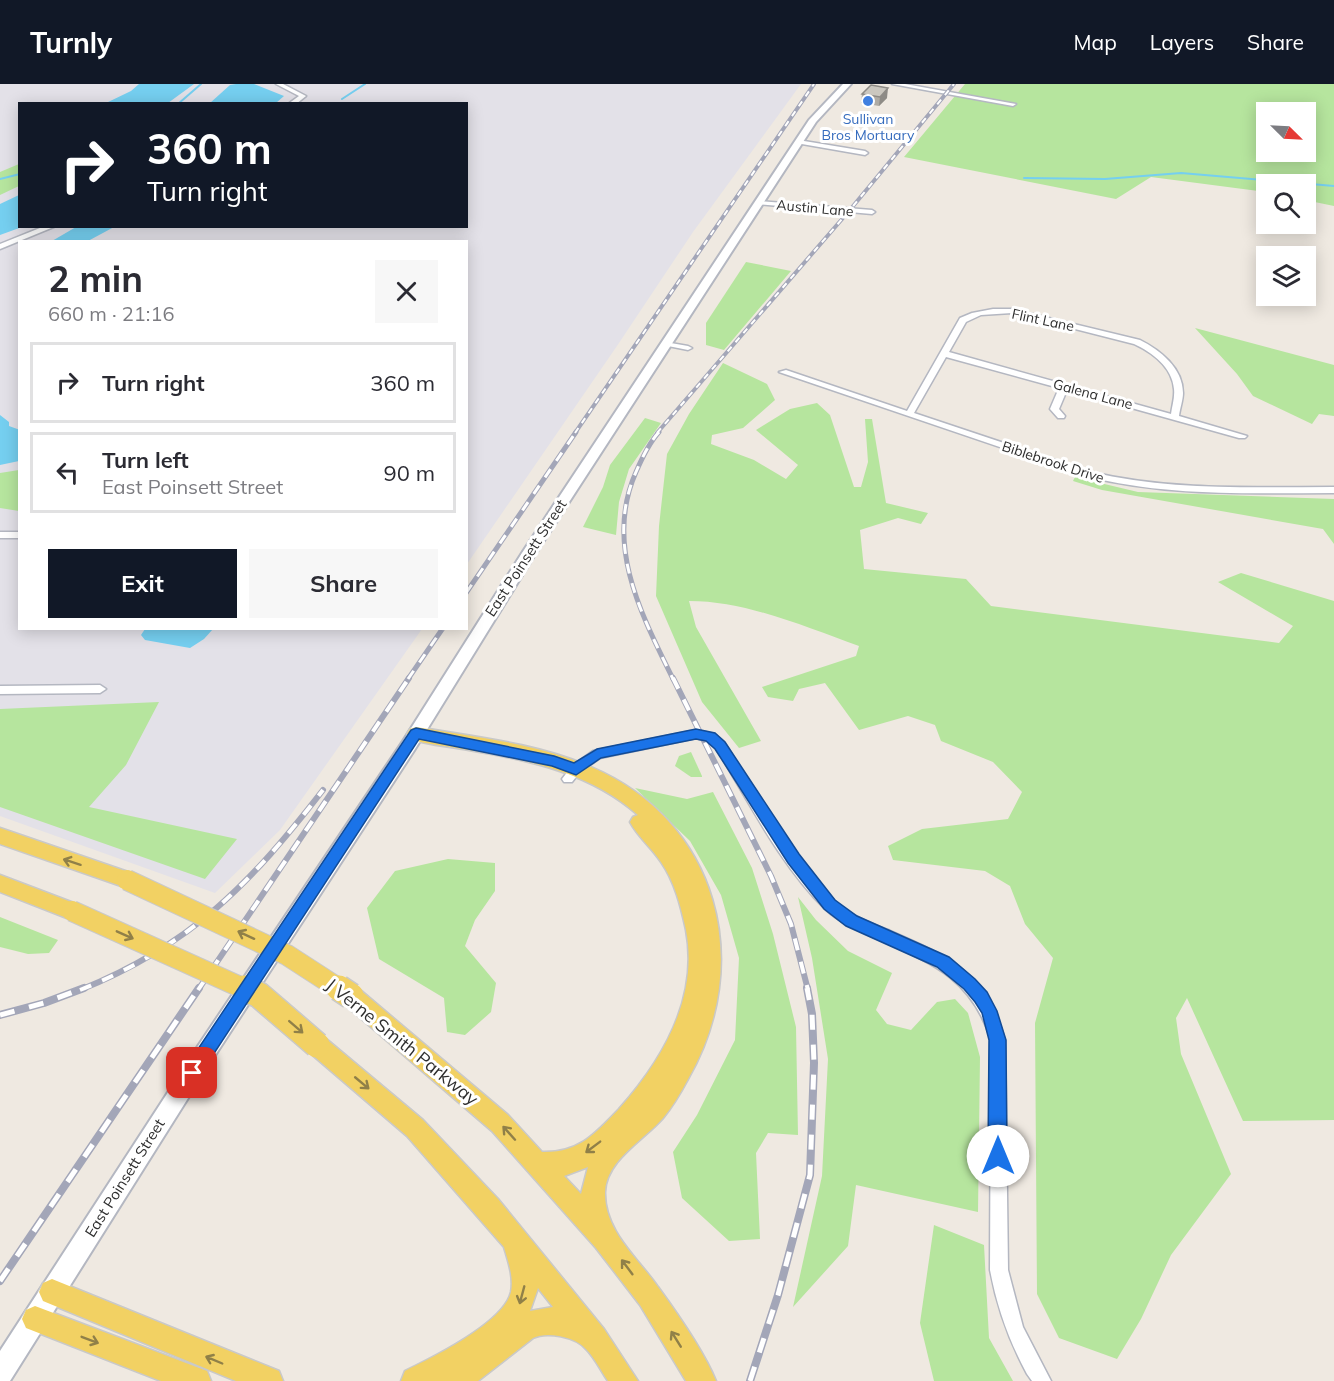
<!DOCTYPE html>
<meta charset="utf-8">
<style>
:root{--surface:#fff;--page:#f7f7f7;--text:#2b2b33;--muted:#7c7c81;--line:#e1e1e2;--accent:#111827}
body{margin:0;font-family:Mulish,sans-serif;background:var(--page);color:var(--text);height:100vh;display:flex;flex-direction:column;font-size:22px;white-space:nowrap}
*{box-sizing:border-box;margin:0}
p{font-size:20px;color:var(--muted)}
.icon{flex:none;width:33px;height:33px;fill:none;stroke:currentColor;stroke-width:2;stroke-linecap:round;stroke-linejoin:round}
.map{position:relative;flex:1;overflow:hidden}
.details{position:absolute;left:18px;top:156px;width:450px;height:390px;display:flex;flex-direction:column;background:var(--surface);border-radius:0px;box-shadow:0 3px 15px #0003}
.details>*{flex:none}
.banner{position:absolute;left:18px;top:18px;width:450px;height:126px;border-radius:0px;box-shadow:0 3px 15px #0003;background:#111827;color:#fff;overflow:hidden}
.needle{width:39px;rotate:114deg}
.fabs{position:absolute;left:1256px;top:18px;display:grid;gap:12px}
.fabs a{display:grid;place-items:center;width:60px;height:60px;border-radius:0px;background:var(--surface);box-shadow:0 3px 15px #0003;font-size:30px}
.pin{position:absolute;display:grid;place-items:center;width:51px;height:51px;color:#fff;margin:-26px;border-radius:12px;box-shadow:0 3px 9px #0006}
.me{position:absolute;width:66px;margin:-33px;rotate:0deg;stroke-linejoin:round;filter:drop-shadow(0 0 4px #0008)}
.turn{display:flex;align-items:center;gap:21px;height:126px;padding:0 30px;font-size:27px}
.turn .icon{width:78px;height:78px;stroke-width:2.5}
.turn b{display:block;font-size:42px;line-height:51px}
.round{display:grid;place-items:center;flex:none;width:63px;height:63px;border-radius:0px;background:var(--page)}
.head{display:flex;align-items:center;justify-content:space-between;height:102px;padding:0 30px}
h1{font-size:36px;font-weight:700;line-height:45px}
.cta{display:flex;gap:12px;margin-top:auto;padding:12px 30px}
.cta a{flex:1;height:69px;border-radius:0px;background:var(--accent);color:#fff;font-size:24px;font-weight:700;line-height:69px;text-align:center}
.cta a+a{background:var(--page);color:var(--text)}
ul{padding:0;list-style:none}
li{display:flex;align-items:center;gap:18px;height:81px;margin:0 12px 9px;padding:0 18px;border:3px solid var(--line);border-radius:0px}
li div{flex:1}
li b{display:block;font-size:22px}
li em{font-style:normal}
header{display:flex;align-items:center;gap:36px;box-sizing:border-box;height:84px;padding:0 30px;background:var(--accent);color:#fff}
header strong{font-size:28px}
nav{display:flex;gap:33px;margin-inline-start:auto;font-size:21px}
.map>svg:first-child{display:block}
.industrial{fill:#e3e1e8;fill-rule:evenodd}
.green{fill:#b6e59e;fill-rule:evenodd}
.water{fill:#75cff0}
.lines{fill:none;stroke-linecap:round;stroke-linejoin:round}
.stream{stroke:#75cff0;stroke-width:2}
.minor-casing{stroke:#b4b7c1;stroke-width:3}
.secondary-casing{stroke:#b4b7c1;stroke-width:4}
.primary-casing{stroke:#c9c9c9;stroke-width:3}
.minor{fill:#fff;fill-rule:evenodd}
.secondary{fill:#fff;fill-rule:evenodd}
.primary{fill:#f2d163;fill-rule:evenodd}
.rail-far3-casing{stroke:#a3a6b8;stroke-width:4}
.rail-far2-casing{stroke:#a3a6b8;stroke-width:5}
.rail-far1-casing{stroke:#a3a6b8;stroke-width:6}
.rail-casing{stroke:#a3a6b8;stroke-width:8}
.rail-far3{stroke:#fff;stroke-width:2;stroke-dasharray:6;stroke-linecap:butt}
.rail-far2{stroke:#fff;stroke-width:3;stroke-dasharray:10;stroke-linecap:butt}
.rail-far1{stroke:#fff;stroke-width:4;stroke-dasharray:12;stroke-linecap:butt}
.rail{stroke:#fff;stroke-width:5;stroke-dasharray:15;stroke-linecap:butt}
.primary-bridge-far1-casing{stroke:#c9c9c9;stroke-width:22;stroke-linecap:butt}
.primary-bridge-casing{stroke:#c9c9c9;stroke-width:28;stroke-linecap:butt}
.primary-bridge-far1{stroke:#f2d163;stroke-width:20}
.primary-bridge{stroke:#f2d163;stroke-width:25}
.wall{fill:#afaba4}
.shaded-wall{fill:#8e8b86}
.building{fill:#cbc7bf;stroke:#8e8b86;stroke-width:1.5}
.oneway{stroke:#908048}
.route{fill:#1a73e8;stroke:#114b97;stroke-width:1.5}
.shop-dot{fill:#3f7fe0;stroke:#fff;stroke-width:2}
.labels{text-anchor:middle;stroke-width:6;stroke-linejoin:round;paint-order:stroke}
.far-shop-label{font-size:14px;fill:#366cbe;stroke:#fff}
.far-street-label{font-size:14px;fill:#2e2e2e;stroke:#fff}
.street-label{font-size:15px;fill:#2e2e2e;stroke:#fff}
.near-street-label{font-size:18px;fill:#2e2e2e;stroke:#fff}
</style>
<header>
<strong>Turnly</strong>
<nav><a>Map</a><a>Layers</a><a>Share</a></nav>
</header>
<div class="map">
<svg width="1334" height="1297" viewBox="0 0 1334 1297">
<rect width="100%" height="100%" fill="#efe9e1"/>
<path class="industrial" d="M0,0H801L693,148L619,259L467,480L466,158H20V544L422,545L280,746L215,809L0,732ZM20,20H466V142H20Z"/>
<g class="green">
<path d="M965,0H1334V122L1305,116V100H1266V108L1151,93L1116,115L904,73ZM1266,28H1305V68H1266Z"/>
<path d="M19,80V102L0,111V88Z"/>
<path d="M746,178L791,187L724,266L706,261V239Z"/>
<path d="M1195,244L1334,281V332L1319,330L1312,340L1253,312L1237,290Z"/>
<path d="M723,279L767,300L775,316L743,344L712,351L711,360L754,376L786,395L798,381L756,346L790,325L817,319L830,331L854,403H861L868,378L865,335H872L886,419L928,429L921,440L898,434L860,446L864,485L966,495L991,522L1279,559L1293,542L1218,498L1241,489L1334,517V1036L1243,1037L1187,914L1176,934L1181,970L1231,1090L1171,1171L1141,1235L1117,1275L1059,1254L1037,1210L1035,939L1053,874L1025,840L1010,802L985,787L893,776L888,762L922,745L1008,735L1022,708L993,678L941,657L935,641L908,632L859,646L825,599L799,605L793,617L768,613L762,603L856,572L859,562C805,543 747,517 689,517L696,543L761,657L739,664L702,618L656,512L659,442L667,370L689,330Z"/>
<path d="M645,334L661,339L629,385L619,418L616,451L583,443L603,403L610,381Z"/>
<path d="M19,386V427L0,424V389Z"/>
<path d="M1075,393L1138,408L1334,415V460L1323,445L1102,406L1073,397Z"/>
<path d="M159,618L126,681L89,723L237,755L205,795L0,723V625Z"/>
<path d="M691,668L702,692V693H691L675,682L679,672Z"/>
<path d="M635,704L687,715L713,708L752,784L773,850L796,943L798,1051L768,1049L756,1069L760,1155L729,1157L682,1114L673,1068L697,1031L735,956L739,874L721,811L690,757Z"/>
<path d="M448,775L495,779V807L475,836L465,862L496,899L491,928L465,951L447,948L444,914L379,875L367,824L395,787Z"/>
<path d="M798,813L816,836L848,867L892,889L876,926L887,940L911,946L937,918L955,915L968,929L980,973L978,1128L856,1101L848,1162L793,1223L822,1092L828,975L812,874Z"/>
<path d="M0,833L58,856L49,869L28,870L0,863Z"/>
<path d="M934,1141L984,1161L989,1254L1013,1297H934L920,1239Z"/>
</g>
<g class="water">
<path d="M139,0H194L168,19H106L131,7Z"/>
<path d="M236,0H254L284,12L276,19H210L230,1Z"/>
<path d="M19,111L20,142L22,143L0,151V120Z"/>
<path d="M76,143V142L114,143L88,157H52Z"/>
<path d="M0,331L9,338V342L20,346L19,377L0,381Z"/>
<path d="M145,545V544L213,545L204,555L190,564L145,556L141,551Z"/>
</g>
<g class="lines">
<g class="stream">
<path d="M342,15L365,0"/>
<path d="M178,20L201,0"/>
<path d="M1024,94L1105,95L1181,89L1334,102"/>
<path d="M0,95L20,90"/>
</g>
<g class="minor-casing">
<g id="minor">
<path d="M276,0H283L306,12L296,20H288L299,12Z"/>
<path d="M892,0H905L1016,20L1013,22Z"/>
<path d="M798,56L865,67L868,69L865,71L796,59L795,58Z"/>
<path d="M758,117L872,126L875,128L872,130L756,120V118Z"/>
<path d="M45,142H56L0,165V160Z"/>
<path d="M993,225H1012L1140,256C1160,266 1183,284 1183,309C1183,316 1180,324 1179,332L1247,352L1245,354H1239L1067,306L1059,325L1065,332L1064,334H1058L1050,325L1059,304L946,273L914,329L1091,388C1171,407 1252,403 1334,403V409C1249,409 1168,413 1085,392L779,288L786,286L907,327L960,234L972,229ZM1012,229L1134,260C1153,269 1172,283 1174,305C1175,313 1172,322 1171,330L949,268L966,238L981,231Z"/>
<path d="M665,258L688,262L692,264L688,266L668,262H665Z"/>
<rect x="0" y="448" width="20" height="6"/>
<path d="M100,601L106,605L100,609L0,610V602Z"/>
<path d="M696,646L714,650L724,658C757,709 792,777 836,818C851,832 870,839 888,846C950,873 984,887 1005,956L1008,1186L1023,1243L1051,1297H1032L1027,1290C1009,1257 997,1223 990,1186L991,956C971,892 929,878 873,853C856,845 839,838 826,826C780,781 749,718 716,664L706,657L696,654L600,674L580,688L572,698H564L562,695L572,682L593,667Z"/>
</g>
</g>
<g class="secondary-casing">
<path id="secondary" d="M843,0H851L816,38L534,472L415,665L212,976L10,1297H0V1267L198,962L403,657L522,469L809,36Z"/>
</g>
<g class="primary-casing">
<g id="primary">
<path d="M416,643C474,653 536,659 591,683C718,737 755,878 688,995C681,1008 673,1022 663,1034C644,1056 606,1076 605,1108C604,1147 638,1174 658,1203C677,1229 704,1268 716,1297H686L640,1221L596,1164L492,1047L343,919L340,912L343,905L351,902L359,905L508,1031L542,1068C579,1069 595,1050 619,1025C662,977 699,914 686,846C681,823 675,798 661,778C652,764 638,753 630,738L633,733L638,731C591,689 529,676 469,666C449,662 429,661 410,655L407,650L410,645ZM588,1083L581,1110L564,1092Z"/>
<path d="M0,744L134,790L137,796L134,802L127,804L0,760Z"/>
<path d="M0,791L79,821L82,827L79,833L72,836L0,808Z"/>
<path d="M317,950L325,954L423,1036L498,1115L604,1245L638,1297H608C601,1287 595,1274 586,1265C576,1253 547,1247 533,1254L478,1297H401L405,1287C432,1274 504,1239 511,1208C514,1193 508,1177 504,1163L407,1052L309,968L306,961L309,954ZM538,1204L553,1223L530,1227Z"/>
<path d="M52,1195L279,1287L283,1297H236L43,1217L39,1208L43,1199Z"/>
<path d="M35,1222L207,1287L211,1297H161L26,1244L22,1235L26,1226Z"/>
</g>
</g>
<use href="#minor" class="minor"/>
<use href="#secondary" class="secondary"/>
<use href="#primary" class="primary"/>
<g class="rail-far3-casing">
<g id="rail-far3">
<path d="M575,349L814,0"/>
<path d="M657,349L849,127L954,0"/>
</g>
</g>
<g class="rail-far2-casing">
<g id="rail-far2">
<path d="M659,348C649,359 642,374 636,388C604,460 641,530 673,595"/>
<path d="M466,509L576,348"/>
<path d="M408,595L443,544"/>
</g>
</g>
<g class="rail-far1-casing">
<g id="rail-far1">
<path d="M673,594L771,792L791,840L808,906"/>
<path d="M80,906C192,861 251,799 323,706"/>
<path d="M198,906L409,594"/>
</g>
</g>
<g class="rail-casing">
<g id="rail">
<path d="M0,931L44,919L84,904"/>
<path d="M0,1197L199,904"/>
<path d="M750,1297L778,1211L810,1091L814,979L812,930L807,904"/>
</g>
</g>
<use href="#rail-far3" class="rail-far3"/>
<use href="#rail-far2" class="rail-far2"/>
<use href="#rail-far1" class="rail-far1"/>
<use href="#rail" class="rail"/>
<g class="primary-bridge-far1-casing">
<g id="primary-bridge-far1">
<path d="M127,796L287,871L341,906"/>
<path d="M72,827L247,906"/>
</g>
</g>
<g class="primary-bridge-casing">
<g id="primary-bridge">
<path d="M244,904L259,911L317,961"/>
<path d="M339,904L351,912"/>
</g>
</g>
<use href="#primary-bridge-far1" class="primary-bridge-far1"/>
<use href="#primary-bridge" class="primary-bridge"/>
</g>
<path class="wall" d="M862,10L887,14L879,22L861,19Z"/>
<path class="shaded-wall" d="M888,4L887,14L879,22L880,13Z"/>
<path class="building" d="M871,1L888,4L880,13L862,10Z"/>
<defs><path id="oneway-shaft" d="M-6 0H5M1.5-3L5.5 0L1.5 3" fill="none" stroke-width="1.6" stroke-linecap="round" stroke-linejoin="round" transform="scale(1.5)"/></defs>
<g class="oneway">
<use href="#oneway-shaft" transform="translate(72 778) rotate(-162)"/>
<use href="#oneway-shaft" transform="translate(125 851) rotate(24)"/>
<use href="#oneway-shaft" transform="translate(246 851) rotate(-155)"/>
<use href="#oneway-shaft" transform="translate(296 943) rotate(41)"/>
<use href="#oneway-shaft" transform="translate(362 999) rotate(40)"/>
<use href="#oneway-shaft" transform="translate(509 1049) rotate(-132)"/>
<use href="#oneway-shaft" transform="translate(593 1063) rotate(143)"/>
<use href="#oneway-shaft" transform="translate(627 1183) rotate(-127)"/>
<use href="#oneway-shaft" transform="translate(522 1211) rotate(105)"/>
<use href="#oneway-shaft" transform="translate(676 1255) rotate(-122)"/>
<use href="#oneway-shaft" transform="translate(90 1256) rotate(21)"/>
<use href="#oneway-shaft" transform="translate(214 1276) rotate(-157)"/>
</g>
<path class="route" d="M416,644L554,672L574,679L597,665L696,645L715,649L725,658L799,770L835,816L857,832L949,873L975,895L987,908L997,927L1006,956L1007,1072L1004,1079L998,1082L991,1079L988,1072L989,956L982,929L975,918L964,905L937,883L846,842L824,825L788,779L715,665L706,657L696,655L601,674L576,691L552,682L419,655L198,994L192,997L186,994L183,989L186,983L411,646Z"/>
<circle class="shop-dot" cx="868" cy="17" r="6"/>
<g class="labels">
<g class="far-shop-label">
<text x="868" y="40">Sullivan<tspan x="868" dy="16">Bros Mortuary</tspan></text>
</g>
<g class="far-street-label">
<text transform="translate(815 124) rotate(5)" y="5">Austin Lane</text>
<text transform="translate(1043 236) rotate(12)" y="5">Flint Lane</text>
<text transform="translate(1093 310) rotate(15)" y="5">Galena Lane</text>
<text transform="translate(1053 378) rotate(18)" y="5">Biblebrook Drive</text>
</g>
<g class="street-label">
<text transform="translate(526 474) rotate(-57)" y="5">East Poinsett Street</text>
<text transform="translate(125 1094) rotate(-58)" y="5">East Poinsett Street</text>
</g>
<g class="near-street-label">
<text transform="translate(402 958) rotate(39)" y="6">J Verne Smith Parkway</text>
</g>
</g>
</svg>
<div class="fabs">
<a><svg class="needle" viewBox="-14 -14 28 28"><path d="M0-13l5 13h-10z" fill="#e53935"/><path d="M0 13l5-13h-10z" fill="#7c7c81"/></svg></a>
<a><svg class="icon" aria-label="search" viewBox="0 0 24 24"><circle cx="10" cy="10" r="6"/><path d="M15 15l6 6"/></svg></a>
<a><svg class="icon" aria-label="layers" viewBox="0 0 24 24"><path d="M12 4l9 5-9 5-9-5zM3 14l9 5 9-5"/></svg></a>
</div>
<div class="pin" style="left:192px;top:989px;background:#d93025"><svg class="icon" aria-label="arrive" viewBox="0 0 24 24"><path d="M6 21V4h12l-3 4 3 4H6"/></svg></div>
<svg class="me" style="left:998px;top:1072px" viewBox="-20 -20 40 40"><circle r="19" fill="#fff"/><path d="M0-13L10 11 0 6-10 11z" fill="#1a73e8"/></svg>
<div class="banner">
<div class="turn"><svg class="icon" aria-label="right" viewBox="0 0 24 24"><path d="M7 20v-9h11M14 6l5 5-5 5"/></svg><div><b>360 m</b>Turn right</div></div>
</div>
<section class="details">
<div class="head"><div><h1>2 min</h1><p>660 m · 21:16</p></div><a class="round"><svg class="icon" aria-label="close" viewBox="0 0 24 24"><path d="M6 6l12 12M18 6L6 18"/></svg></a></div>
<ul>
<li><svg class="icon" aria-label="right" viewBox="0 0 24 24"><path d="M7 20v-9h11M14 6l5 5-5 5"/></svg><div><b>Turn right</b></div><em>360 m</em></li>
<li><svg class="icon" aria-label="left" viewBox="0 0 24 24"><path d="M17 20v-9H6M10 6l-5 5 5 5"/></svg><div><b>Turn left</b><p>East Poinsett Street</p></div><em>90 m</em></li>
</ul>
<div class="cta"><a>Exit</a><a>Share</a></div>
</section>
</div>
